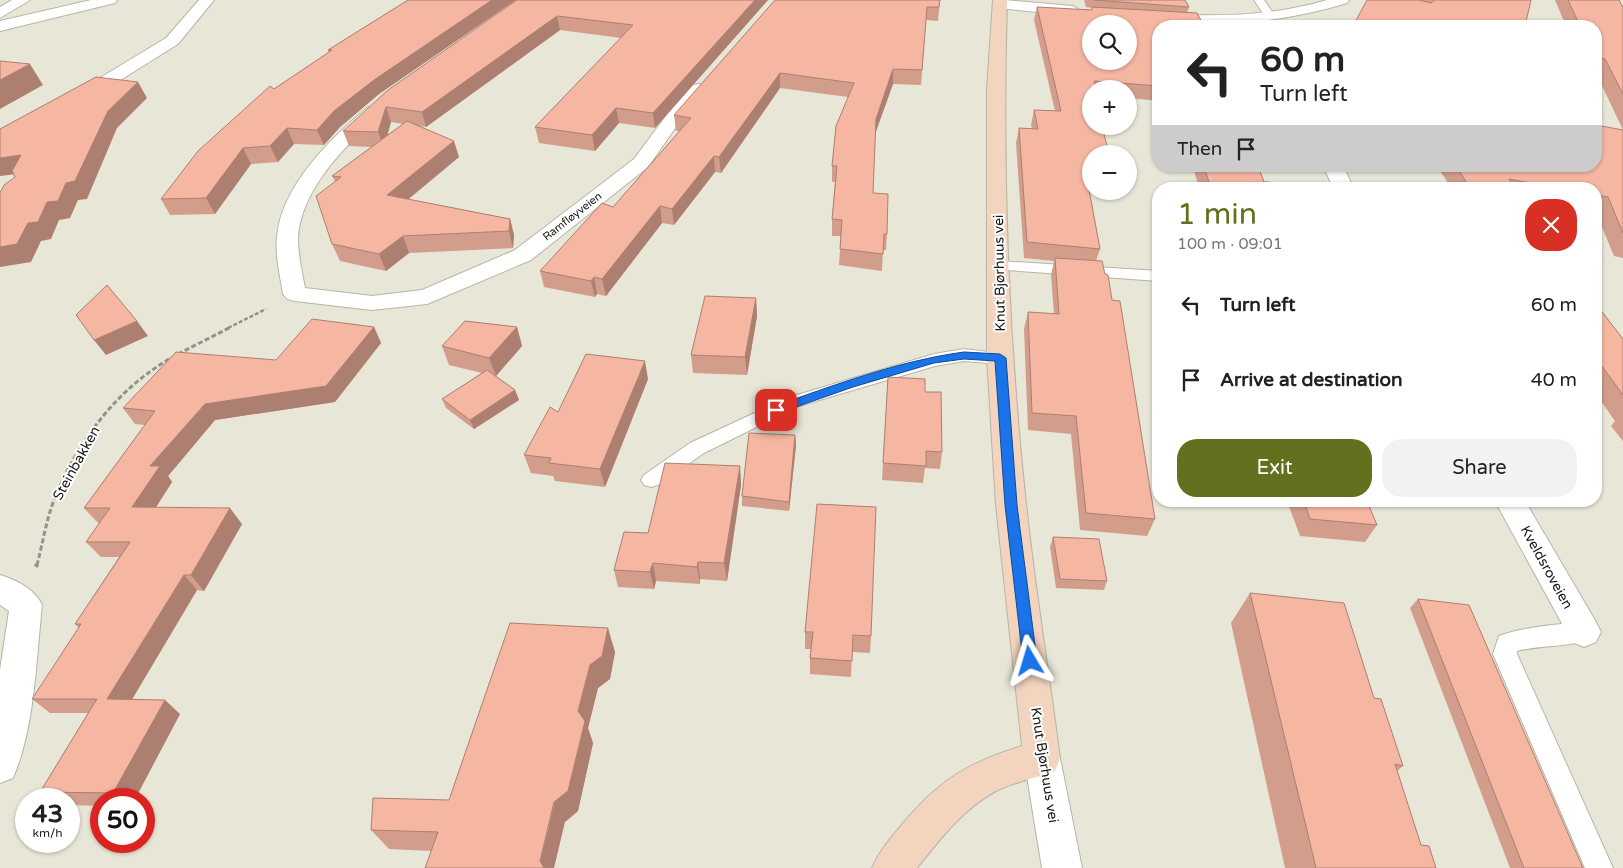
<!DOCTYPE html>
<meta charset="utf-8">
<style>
:root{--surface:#fff;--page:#f2f2f2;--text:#222;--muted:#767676;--accent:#62711d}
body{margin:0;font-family:"Varela Round",sans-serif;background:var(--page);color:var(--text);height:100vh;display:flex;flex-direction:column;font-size:19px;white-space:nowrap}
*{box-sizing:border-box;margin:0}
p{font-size:16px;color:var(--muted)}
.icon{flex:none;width:28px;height:28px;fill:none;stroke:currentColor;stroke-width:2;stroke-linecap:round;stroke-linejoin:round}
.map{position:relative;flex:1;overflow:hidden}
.details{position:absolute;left:1152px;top:182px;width:450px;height:325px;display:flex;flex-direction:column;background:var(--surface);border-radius:20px;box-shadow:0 1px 4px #0004}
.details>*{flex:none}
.hud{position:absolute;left:1152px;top:20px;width:450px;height:152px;border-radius:20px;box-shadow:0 1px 4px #0004;background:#fff;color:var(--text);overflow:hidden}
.tools{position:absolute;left:1082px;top:15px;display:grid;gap:10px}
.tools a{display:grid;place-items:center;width:55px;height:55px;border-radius:50%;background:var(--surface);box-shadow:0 1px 4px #0004;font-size:25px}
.speed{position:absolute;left:15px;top:788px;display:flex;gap:10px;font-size:25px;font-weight:700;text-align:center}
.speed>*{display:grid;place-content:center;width:65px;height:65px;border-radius:50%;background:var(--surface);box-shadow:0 1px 4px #0004;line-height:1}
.speed small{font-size:12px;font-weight:400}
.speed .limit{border:8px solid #d22;background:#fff;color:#111}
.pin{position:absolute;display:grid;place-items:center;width:42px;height:42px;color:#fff;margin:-21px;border-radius:10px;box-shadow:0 2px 8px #0006}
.me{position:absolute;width:55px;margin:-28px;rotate:353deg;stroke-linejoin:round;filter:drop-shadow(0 0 4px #0008)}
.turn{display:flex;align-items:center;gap:18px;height:105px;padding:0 25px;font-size:22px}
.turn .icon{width:65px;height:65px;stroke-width:2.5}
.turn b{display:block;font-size:35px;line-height:42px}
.then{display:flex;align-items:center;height:48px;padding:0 25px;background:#0003;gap:10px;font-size:19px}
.round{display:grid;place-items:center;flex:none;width:52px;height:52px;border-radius:20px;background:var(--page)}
.headline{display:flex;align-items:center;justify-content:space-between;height:85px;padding:0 25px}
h1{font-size:30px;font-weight:600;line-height:38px;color:var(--accent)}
.cta{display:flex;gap:10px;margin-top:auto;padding:10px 25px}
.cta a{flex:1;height:58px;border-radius:20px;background:var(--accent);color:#fff;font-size:20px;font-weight:600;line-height:58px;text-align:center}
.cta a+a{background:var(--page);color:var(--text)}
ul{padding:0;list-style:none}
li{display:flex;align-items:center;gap:15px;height:75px;padding:0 25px}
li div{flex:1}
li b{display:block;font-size:19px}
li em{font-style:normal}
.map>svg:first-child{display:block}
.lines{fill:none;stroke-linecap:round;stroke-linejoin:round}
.lane-casing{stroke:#b7b5a7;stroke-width:2}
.street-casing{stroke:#b7b5a7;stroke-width:2}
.secondary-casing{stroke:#b7b5a7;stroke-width:2}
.path-far2{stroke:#949388;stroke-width:2.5;stroke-dasharray:4 2;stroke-linecap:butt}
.path-far1{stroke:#949388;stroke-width:3;stroke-dasharray:5 2.5;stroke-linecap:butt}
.path{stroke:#949388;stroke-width:4;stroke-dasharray:6 3;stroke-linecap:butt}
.lane{fill:#fff;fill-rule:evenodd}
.street{fill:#fff;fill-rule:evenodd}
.secondary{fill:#f3d4be;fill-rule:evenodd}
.wall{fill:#d39d8b;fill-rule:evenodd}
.shaded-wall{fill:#ac7f71}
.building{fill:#f5b6a2;stroke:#ac7f71;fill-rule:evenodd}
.route{fill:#1a73e8;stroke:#114b97}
.labels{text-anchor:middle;stroke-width:4;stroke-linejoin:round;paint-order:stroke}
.far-street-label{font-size:11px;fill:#191813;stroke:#fff}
.street-label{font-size:14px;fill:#191813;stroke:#fff}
</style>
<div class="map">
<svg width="1623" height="868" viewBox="0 0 1623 868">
<rect width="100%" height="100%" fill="#e8e6d7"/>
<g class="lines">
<g class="lane-casing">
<g id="lane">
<path d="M1254,0H1264L1275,16L1274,18H1266Z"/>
<path d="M998,261L1159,271V281L993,269L990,266L993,263Z"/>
<path d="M964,349L1006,354L1009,358L1006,362L1000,364L964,361L935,366L799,406L704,453L658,485L651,487L644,485L641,480L644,475L690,443L787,398L934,354Z"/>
<path d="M1584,622L1592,625L1595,632L1592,639C1569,647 1541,645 1517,651V654L1613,868H1585L1493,654L1499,636C1526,626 1555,625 1584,622Z"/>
</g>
</g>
<g class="street-casing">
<g id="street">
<path d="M12,0H30L0,18V7Z"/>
<path d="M91,0H117L115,3L0,31V21Z"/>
<path d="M199,0H214L178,44L87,101H75L72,97L75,93L166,38Z"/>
<path d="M1005,0L1073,6L1081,11L1073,16L1000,8L993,4L995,1Z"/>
<path d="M1327,0H1349L1347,3C1295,19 1243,25 1188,25C1179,24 1161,27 1155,19L1163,14C1218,17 1274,16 1327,0Z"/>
<path d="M699,84L705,85L708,89L678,124L648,167L531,260L427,304L372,310L295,301L287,299L283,294C280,275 275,256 277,237C281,186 331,138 368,107H380L383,111C375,122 362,130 353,140C328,165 299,202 298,239C298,255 302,272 305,288L372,296L422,290L515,250L634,159L666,116L693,85Z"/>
<path d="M1323,166H1343L1354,189H1334Z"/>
<path d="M1495,501H1525L1596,622L1601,632L1596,642L1584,647L1572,642Z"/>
<path d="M0,575C16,580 35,589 42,605C36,660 35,727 13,778L0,783V670L9,611L0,605Z"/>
<path d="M1042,740L1055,745L1060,758L1082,868H1042L1024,758L1029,745Z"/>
</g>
</g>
<g class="secondary-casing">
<path id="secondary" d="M993,0H1007C1002,168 1008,337 1026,504C1035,589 1049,673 1060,758L1055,771C1037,778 1018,781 1000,789C965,806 941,838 917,868H872C879,852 889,840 900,827C937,782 966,763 1022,746L996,505L987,358V89Z"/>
</g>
<path class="path-far2" d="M228,328L266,309"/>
<g class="path-far1">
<path d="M178,354L231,327"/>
<path d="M37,565C43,542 47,516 56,495C80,438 119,387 173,357"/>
</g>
<path class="path" d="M36,567L37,564"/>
<use href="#lane" class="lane"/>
<use href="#street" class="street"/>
<use href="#secondary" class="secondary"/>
</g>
<g class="wall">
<path d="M408,0H516L379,94L340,127L324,145L294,144L278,162L251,164L215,214L170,215L161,199L274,89L329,53L328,50Z"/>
<path d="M517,0H768L655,128L619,123L595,151L539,143L535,127L621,38L560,30L426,127L420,126L459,157L408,199L510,219L514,235L513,248L409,253L386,271L340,261L332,244L335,181L332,176L371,147L349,146L343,131ZM391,122L403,124L387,135Z"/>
<path d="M940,0L938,21L926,20L921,85L893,84L875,134L873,193L887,234L886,250H883L882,271L839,265L841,236H832V219L835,182H832V166L848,97L780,88L721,173L715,172L674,225L662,223L606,296L597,294L595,297L544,287L540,271L613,207L680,131H676L674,115Z"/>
<path d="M1084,0H1185L1189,7L1187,13L1159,26V101L1129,98V89H1091V189H1089L1100,249L1096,261L1105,274L1112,300L1155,519L1147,536L1080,530L1071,434L1028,430L1024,329L1028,312L1054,314L1051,275L1054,261L1024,258L1016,143L1019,128L1032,129L1031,125L1034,110L1055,111L1034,20L1037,7L1091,10L1092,8L1086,7Z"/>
<path d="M1367,0H1531L1525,26Z"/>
<path d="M1555,0H1619L1623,7V130L1596,73V26H1566Z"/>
<path d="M1623,130V258L1614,256L1596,213V189H1452L1437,166H1596Z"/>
<path d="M1193,166H1258L1264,182L1271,189H1199Z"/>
<path d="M756,298L757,316L747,375L693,373L691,355Z"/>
<path d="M1596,304L1623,339V441L1611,426L1615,421L1596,394Z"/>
<path d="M374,327L381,343L335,402L215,420L168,476L172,482L156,507L242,524L204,591L197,590L132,699L180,714L135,799H101V806L69,805V799H50L40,792L88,713H50L32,699L79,628L75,624L119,557H101L86,542L99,524L84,508L145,425L135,424L123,408L276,360Z"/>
<path d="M517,327L522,346L496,376L515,390L519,400L474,429L446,408L442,399L482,373L449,365L442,346Z"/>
<path d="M648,379L605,487L555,481L553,476L531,473L524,455L558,412Z"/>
<path d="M925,392L942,452L940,469L925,468L923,483L882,480L887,394Z"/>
<path d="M795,435L796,445L789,511L742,506V496Z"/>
<path d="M740,466L741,485L727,581L700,579V584L656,581L654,589L618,587L614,570L648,533Z"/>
<path d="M1287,501H1367L1377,525L1365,542L1300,536Z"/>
<path d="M1053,537L1107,581L1104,590L1056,588L1050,547Z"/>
<path d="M1250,593L1374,698L1403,766L1397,771L1421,845L1436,868H1285L1231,623Z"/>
<path d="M1418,599L1583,868H1510L1410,608Z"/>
<path d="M805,632L871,636L870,653L852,652L851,677L810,674V658L811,649H805Z"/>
<path d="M615,652L610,679L598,688L588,728L593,743L578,811L565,822L431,851L389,849L371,830L449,800Z"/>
</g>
<g class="shaded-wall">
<path d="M492,0H516L379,94L340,127L324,145L317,130L334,111L374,80Z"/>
<path d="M755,0H768L655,128L653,113Z"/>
<path d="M557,16L560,30L426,127L422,112Z"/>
<path d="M30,64L43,85L0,109V80Z"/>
<path d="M893,69V84L875,134L876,119Z"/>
<path d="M780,73V88L721,173L719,157Z"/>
<path d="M138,82L147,98L117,128L87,199L78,200L70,218L59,220L51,239L41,241L31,262L0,267V247L28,223L66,183L108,111Z"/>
<path d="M386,107L391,122L384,148L378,132Z"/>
<path d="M616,108L619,123L595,151L592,135Z"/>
<path d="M287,128L294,144L278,162L270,146Z"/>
<path d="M454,141L459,157L393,212L387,195Z"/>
<path d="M243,148L251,164L215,214L206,198Z"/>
<path d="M21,155L33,172L0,176V158Z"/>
<path d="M714,156L715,172L674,225L672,209Z"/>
<path d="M660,206L662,223L606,296L602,279Z"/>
<path d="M510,219L514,235L513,248L509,231Z"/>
<path d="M403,236L409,253L386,271L379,254Z"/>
<path d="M594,277L597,294L595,297L591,281Z"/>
<path d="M756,298L757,316L747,375L745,357Z"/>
<path d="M137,321L148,336L106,355L94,340Z"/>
<path d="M374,327L381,343L335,402L215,420L168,476L172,482L146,523L132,507L150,466L205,404Z"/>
<path d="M517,327L522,346L496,376L489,358Z"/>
<path d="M645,361L648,379L605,487L600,469Z"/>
<path d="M515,390L519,400L474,429L470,420Z"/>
<path d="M795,435L796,445L789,511V502Z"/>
<path d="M740,466L741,485L727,581L724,563Z"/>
<path d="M230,508L242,524L204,591L191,575Z"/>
<path d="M698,562L700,579V584L697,567Z"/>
<path d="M653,563L656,581L654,589L650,572Z"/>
<path d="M184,575L197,590L124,713L107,699Z"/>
<path d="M608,628L615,652L610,679L598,688L588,728L593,743L578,811L565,822L554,868H544L540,861L590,665Z"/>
<path d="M165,700L180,714L135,799H121L113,793Z"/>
</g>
<g class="building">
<path d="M408,0H492L374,80L334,111L317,130L287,128L270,146L243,148L206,198L161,199L198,151L270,86L274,89L332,50H328Z"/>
<path d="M517,0H755L653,113L616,108L592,135L535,127L633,25L557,16L422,112L386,107L378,132L343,131L388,90Z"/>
<path d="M775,0H940L939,7H927L922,70L893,69L876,119L873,193L888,194L887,234H884L883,254L840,249L842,220L832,219L837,166H832L836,126L854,83L780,73L719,157L714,156L672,209L660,206L602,279L594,277L591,281L540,271L602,203L613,207L691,118L674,115Z"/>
<path d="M1094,0H1185L1189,7Z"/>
<path d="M1367,0H1419L1431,3L1435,0H1531L1525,26H1353Z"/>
<path d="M1568,0H1619L1623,7V94L1605,59L1596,57V26H1580Z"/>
<path d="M1037,7L1092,10V7L1197,13L1204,26H1159V86L1094,81L1097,89H1091V126H1102L1109,154H1091V174L1086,173L1100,249L1027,242L1019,128L1038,129L1034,110L1061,111ZM1091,24H1129V61H1091Z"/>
<path d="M0,61L30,64L0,80Z"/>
<path d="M96,77L138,82L108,111L75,181L66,183L58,201L47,202L38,222L28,223L17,244L0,247V193L4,185L15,177L12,171L21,155L0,158V129Z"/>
<path d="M407,121L454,141L387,195L510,219L509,231L403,236L379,254L332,244L316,196L341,177L332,176Z"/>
<path d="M1596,125L1623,130V233L1608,197L1596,195V189H1562L1509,179L1516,189H1471L1456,166H1596Z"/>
<path d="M1204,166H1258L1264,182H1269L1271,189H1211Z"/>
<path d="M1055,258L1102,261L1105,274L1108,275L1112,300L1120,301L1155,519L1086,513L1076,416L1032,413L1028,312L1059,314Z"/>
<path d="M107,285L137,321L94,340L76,315Z"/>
<path d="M705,296L756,298L745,357L691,355Z"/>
<path d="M1596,304L1623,339V395L1596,358Z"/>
<path d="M312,319L374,327L326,386L205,404L150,466H160L132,507L230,508L191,575H184L107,699L165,700L113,793L40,792L97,699H32L81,624H75L130,542H86L110,508H84L155,411L123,408L176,352L276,360Z"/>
<path d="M465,321L517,327L489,358L442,346Z"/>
<path d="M586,354L645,361L600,469L549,463L551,458L524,455L550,407L558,412Z"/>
<path d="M487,370L515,390L470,420L442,399Z"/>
<path d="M888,377L925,379V392H941L942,452L926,451V466L883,463Z"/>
<path d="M749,433L795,435L789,502L742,496Z"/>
<path d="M665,463L740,466L724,563L698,562L697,567L653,563L650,572L614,570L624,532L648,533Z"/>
<path d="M1304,501H1367L1377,525L1310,519Z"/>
<path d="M817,504L876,507L871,636L853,635L852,661L810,658L813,632H805Z"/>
<path d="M1053,537L1099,539L1107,581L1060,579Z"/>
<path d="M1250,593L1344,603L1374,698L1381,699L1403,766L1395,764L1421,845L1429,846L1436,868H1316Z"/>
<path d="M1418,599L1469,605L1583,868H1524Z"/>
<path d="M510,623L608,628L602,656L590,665L578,711L585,721L568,791L554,802L540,861L544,868H425L438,832L371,830L373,798L449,800Z"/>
</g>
<path class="route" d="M964,352L1000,354L1006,358L1017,505L1037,661L1035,665L1030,667L1025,665L1023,661L1005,505L995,361L964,359L934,363L853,387L776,414L770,410L772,407C835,385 898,361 964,352Z"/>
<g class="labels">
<g class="far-street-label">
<text transform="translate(572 216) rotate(-38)" y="4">Ramfløyveien</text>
</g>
<g class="street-label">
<text transform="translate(999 273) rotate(-91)" y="5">Knut Bjørhuus vei</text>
<text transform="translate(76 463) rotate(-61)" y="5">Steinbakken</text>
<text transform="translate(1547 567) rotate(61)" y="5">Kveldsroveien</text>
<text transform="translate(1045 765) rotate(81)" y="5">Knut Bjørhuus vei</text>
</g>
</g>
</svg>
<div class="tools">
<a><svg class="icon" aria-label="search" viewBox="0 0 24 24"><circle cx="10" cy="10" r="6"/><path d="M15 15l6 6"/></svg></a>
<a>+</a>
<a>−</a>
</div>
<div class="speed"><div>43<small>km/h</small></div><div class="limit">50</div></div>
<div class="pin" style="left:776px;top:410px;background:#d93025"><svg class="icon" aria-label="arrive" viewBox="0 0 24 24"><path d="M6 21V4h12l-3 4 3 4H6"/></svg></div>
<svg class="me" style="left:1030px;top:661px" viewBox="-20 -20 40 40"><path d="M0-17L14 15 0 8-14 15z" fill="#1a73e8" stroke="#fff" stroke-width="4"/></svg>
<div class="hud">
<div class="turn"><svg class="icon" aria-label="left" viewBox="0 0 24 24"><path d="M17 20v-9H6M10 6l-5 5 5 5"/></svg><div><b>60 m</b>Turn left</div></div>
<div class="then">Then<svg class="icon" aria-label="arrive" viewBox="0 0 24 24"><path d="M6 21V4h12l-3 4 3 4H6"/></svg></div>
</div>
<section class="details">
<div class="headline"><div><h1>1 min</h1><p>100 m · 09:01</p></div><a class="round" style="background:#d93025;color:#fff"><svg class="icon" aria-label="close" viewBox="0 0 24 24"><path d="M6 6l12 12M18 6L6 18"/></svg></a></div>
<ul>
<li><svg class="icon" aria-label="left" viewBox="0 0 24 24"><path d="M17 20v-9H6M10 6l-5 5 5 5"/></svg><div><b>Turn left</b></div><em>60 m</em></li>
<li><svg class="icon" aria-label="arrive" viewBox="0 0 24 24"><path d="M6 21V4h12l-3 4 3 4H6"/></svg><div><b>Arrive at destination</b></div><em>40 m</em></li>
</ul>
<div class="cta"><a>Exit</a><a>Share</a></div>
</section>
</div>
